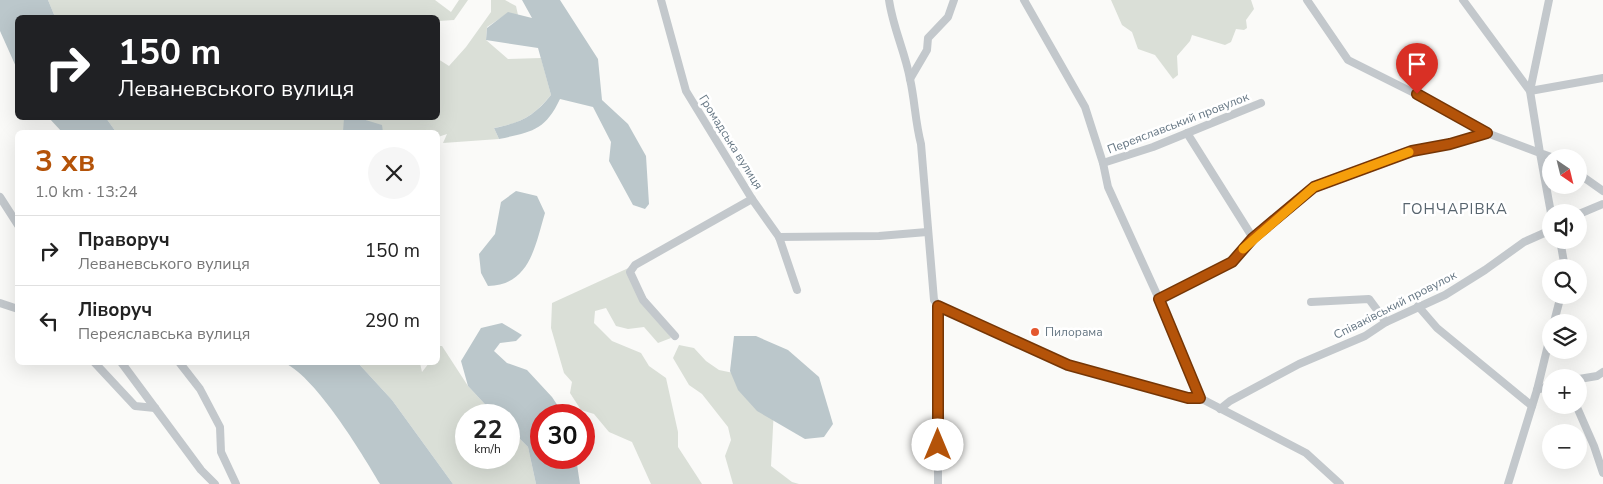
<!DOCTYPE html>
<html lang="uk">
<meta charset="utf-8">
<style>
:root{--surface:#fff;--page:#f6f6f6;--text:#222;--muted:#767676;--line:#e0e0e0;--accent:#b45309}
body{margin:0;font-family:"Nunito Sans",sans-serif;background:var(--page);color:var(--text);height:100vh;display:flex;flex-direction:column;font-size:19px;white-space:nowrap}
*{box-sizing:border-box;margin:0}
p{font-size:16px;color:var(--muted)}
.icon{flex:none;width:28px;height:28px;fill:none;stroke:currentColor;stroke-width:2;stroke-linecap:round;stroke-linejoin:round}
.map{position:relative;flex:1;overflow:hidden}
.details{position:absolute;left:15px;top:130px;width:425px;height:235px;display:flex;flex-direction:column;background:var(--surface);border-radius:8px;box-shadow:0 5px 20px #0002}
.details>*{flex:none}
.hud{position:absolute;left:15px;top:15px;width:425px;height:105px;border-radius:8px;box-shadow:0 5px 20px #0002;background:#202124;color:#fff;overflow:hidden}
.needle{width:32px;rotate:145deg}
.tools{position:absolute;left:1542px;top:149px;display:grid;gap:10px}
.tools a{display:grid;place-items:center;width:45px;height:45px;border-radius:50%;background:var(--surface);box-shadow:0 5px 20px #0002;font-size:25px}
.speed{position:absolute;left:455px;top:404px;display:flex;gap:10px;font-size:25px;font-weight:700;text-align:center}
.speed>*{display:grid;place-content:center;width:65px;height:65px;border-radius:50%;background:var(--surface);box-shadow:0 5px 20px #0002;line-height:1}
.speed small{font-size:12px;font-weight:400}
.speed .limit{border:8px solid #d22;background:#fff;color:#111}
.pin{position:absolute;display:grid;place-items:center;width:42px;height:42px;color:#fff;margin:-51px -21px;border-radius:50% 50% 50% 0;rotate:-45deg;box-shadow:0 0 5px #0007}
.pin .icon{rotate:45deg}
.me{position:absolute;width:55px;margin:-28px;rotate:0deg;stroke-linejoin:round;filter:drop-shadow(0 0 4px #0008)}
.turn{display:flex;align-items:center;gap:18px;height:105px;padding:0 20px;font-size:22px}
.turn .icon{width:65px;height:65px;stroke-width:2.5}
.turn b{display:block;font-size:35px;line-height:42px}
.round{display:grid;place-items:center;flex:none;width:52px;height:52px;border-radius:26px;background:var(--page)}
.head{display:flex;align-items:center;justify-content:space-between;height:85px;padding:0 20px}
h1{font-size:30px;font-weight:700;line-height:38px;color:var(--accent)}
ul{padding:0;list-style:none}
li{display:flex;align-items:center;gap:15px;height:70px;padding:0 20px;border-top:1px solid var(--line)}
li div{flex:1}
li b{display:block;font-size:19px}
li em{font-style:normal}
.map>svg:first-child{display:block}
.green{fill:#dadfd7}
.water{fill:#bbc7cb}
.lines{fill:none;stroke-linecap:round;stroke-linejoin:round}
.minor{stroke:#c3c8cc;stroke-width:8}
.route-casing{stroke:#753606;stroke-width:12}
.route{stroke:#b45309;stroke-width:9}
.slow{stroke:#f59e0b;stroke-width:9}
.poi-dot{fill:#e4572e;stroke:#fff;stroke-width:2}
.labels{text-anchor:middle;stroke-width:5;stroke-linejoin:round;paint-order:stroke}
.street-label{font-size:12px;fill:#657683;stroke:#fff}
.poi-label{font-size:12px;fill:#657683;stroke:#fff;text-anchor:start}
.quarter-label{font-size:15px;letter-spacing:1px;fill:#57646e;stroke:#fff}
</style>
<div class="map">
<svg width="1603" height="484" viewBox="0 0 1603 484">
<rect width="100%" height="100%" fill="#fafaf8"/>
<g class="green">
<path d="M48,0H435L451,12L459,0H468L454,20L438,21V18L55,17Z"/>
<path d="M491,0H505L516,6L518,15L508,13L487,27L486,40L508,59L541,58L551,95C533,116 522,123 494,128L499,139L443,143L447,134L438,137V132H116L106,118H438V59L449,66L466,47L491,12Z"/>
<path d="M1111,0H1251L1254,9L1246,20L1247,28L1244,30L1236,29L1231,42L1225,45L1192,35L1190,41L1177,56L1178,75L1173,79L1155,55L1138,49L1132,32L1122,25Z"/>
<path d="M635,265L631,273L671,338L658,343L644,327L628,329L616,326L606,308L595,311L594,323L612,341L641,353L649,366L666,378L678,432V447L702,484H651L632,442L609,432L594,414L581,410L570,393L572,382L564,373L551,328L552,303Z"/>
<path d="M679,345L694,348L706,361L719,370L748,376L774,408L771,466L792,482L799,484H733L725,456L731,440L728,427L702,394L689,385L673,358Z"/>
<path d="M438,346H442L468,386L495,415H466V458H509V428L528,447L536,484H453L392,400L358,363H420L422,372L429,363L438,362Z"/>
</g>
<g class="water">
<path d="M0,0H48L55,17L18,18L17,69L0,31Z"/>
<path d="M522,0H560L598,59L602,100L628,124L646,156L649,204L645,209L633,205L609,161L611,142L593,107L560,99C545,131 531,132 499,139L494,128C521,123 534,116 551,95L538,48L486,40L487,28L508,12L532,18Z"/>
<path d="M49,118H106L116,132H62Z"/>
<path d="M344,118H359L382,125L383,132H343Z"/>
<path d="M516,191L537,196L545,213C535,246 530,285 488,286L481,273L479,254L495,234L501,202Z"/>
<path d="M502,323L522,335L516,341L500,343L494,351L507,363L527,370L552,397L564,415H541V458H576L580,484H536L528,447L509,428V415H495L468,386L461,361L481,328Z"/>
<path d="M734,336H756L788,350L819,377L833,424L824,437L805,439L757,411L738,390L730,371Z"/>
<path d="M285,363H358L392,400L453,484H380C361,452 317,379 285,363Z"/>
</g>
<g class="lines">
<g class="minor">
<path d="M661,0L686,91L752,199L779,237L797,290"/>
<path d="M889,0C893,28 905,52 910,79C915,101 915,121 921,144L934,300L938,305V484"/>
<path d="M1024,0L1085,107L1103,163L1108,187L1159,299L1200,398"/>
<path d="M1307,0L1348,60L1434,103L1487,133"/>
<path d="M1463,0L1530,91L1603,78"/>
<path d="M1549,0L1530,91L1540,153L1554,158"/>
<path d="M910,79L927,50L928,38L948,17L954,0"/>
<path d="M1187,133L1253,238"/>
<path d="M1103,163L1153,147L1261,103"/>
<path d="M1579,174L1603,191"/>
<path d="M0,197L18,225"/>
<path d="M1579,214L1603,204"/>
<path d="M779,237L879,236L927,232"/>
<path d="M1560,240L1565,268"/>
<path d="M1159,299L1232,262L1253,238L1314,187L1413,151L1450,144L1487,133L1540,153L1551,213"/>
<path d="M1311,302L1369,299L1386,322"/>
<path d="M0,303L18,309"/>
<path d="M938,305L1068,365L1187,398H1200L1306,453L1340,484"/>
<path d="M1418,306L1437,328L1532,406"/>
<path d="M1554,322L1561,295"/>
<path d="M675,336L643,300L630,272L635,265L752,199"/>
<path d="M94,362L135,406L155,408"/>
<path d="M121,362L201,470L215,484"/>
<path d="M179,362L200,389L220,427L221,452L236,484"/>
<path d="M1579,379L1597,376L1603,372"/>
<path d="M1537,390L1551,385"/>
<path d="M1576,405L1594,446L1603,473"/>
<path d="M1220,409L1230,401L1299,364L1365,336L1386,322L1445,295L1485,270L1524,242L1551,230"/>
<path d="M1508,484L1537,390L1551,333"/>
</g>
</g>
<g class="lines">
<g class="route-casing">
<path id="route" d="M938,445V306L1068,365L1188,398H1200L1159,299L1232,262L1253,238L1314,187L1412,151L1450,144L1487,133L1417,94"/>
</g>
<use href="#route" class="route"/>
<path class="slow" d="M1243,249L1314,187L1409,152"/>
</g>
<circle class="poi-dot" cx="1035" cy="332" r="5"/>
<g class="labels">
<g class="street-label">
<text transform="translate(1178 123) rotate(-21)" y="4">Переяславський провулок</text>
<text transform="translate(731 142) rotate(58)" y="4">Громадська вулиця</text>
<text transform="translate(1395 305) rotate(-27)" y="4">Співаківський провулок</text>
</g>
<g class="poi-label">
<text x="1045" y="336">Пилорама</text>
</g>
<g class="quarter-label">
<text x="1455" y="214">ГОНЧАРІВКА</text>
</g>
</g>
</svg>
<div class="tools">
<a><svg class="needle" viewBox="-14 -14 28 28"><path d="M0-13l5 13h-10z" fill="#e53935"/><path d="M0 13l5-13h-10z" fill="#767676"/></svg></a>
<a><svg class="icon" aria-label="sound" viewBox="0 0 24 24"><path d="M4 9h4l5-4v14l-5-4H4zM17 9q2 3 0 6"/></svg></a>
<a><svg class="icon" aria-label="search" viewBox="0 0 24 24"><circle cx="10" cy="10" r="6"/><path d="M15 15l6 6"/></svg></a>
<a><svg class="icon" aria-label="layers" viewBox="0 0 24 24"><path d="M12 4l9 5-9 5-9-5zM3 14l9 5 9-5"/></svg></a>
<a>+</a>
<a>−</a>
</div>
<div class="speed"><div>22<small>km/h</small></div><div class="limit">30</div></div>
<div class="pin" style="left:1417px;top:94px;background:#d93025"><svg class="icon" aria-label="arrive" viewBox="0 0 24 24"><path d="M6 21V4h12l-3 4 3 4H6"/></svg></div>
<svg class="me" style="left:938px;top:445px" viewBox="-20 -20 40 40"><circle r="19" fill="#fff"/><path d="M0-13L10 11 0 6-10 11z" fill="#b45309"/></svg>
<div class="hud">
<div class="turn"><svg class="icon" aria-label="right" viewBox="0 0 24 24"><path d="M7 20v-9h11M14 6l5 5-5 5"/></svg><div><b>150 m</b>Леваневського вулиця</div></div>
</div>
<section class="details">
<div class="head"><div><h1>3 хв</h1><p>1.0 km · 13:24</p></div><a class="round"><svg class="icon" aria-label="close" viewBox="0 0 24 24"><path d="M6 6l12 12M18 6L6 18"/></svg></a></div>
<ul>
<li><svg class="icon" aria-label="right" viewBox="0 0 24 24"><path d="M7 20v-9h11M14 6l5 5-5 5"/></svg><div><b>Праворуч</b><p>Леваневського вулиця</p></div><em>150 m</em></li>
<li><svg class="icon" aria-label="left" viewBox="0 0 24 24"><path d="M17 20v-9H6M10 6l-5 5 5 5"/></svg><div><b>Ліворуч</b><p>Переяславська вулиця</p></div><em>290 m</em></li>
</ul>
</section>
</div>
